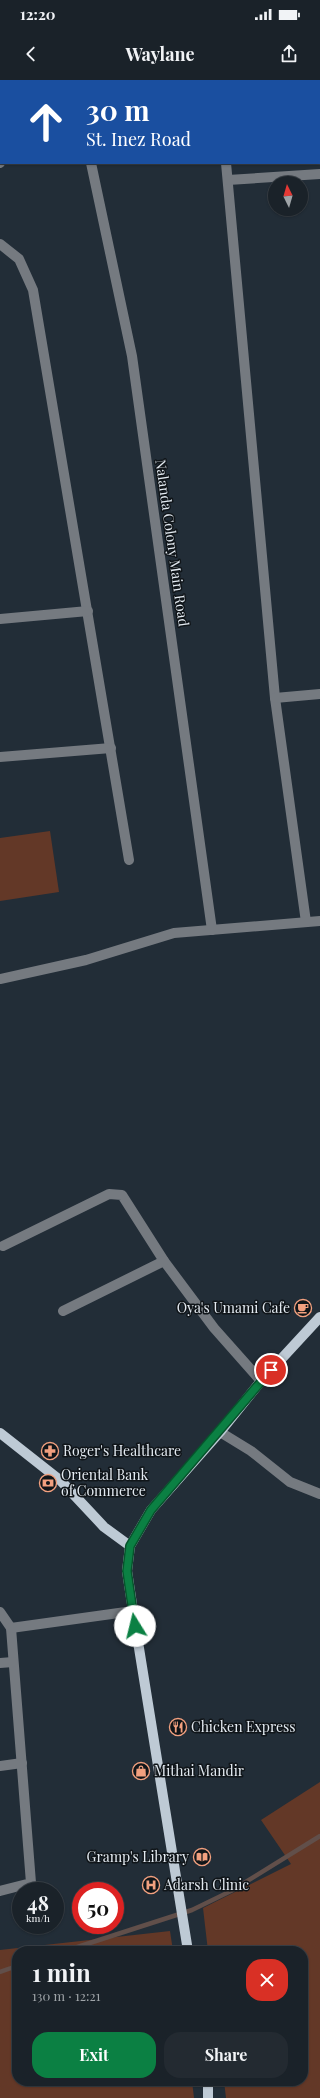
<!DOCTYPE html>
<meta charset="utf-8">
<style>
:root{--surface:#1a2229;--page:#232a31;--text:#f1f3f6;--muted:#9fa4a8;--line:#383f46;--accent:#0b8043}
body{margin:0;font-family:"Playfair Display",serif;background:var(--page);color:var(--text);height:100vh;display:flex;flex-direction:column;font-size:15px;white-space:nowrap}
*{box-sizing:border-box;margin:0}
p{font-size:13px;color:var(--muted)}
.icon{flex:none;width:22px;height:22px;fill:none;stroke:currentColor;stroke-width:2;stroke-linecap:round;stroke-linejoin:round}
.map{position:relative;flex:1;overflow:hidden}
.sheet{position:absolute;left:12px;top:1866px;width:296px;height:140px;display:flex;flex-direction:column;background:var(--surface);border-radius:16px;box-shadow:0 1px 3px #0004,0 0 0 1px var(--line)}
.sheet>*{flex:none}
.guide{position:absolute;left:0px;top:0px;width:320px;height:84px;box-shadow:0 1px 3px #0004,0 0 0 1px var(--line);background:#1a4fa0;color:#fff;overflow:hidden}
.needle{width:26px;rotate:355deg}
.controls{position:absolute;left:268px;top:96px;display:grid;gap:8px}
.controls a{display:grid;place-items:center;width:40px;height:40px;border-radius:50%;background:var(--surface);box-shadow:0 1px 3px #0004,0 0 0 1px var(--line);font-size:20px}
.speed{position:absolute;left:12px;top:1802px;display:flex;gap:8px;font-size:20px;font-weight:700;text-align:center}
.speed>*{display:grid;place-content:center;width:52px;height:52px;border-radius:50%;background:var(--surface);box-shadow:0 1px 3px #0004,0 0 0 1px var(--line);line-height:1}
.speed small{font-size:10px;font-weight:400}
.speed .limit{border:6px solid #d22;background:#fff;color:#111}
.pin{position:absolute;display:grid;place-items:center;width:34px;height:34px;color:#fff;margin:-17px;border:2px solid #fff;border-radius:50%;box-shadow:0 1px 4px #0007}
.me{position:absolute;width:44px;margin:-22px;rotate:351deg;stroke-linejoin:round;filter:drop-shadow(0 0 3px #0008)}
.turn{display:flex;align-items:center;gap:14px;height:84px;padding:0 20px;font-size:18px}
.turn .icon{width:52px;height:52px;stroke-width:2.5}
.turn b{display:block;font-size:28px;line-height:34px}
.round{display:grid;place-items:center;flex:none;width:42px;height:42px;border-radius:16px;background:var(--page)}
.headline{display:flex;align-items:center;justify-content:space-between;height:68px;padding:0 20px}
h1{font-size:24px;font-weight:700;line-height:30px}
.button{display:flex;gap:8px;margin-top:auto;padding:8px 20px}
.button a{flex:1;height:46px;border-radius:16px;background:var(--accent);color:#fff;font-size:16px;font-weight:700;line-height:46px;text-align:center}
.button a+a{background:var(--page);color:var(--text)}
.status{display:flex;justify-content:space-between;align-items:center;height:28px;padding:0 20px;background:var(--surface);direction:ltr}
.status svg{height:11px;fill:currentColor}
header{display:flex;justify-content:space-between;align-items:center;height:52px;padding:0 20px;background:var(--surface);font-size:18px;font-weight:700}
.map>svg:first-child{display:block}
.green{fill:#633827}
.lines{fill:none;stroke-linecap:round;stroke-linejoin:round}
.stream{stroke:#614f4a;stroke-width:4.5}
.minor{stroke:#757a80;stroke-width:10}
.major{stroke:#becad5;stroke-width:10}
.route-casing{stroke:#07532c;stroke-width:10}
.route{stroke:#0b8043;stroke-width:7}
.labels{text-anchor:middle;stroke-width:3;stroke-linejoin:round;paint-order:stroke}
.street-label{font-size:14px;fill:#e3eaf1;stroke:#101519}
.poi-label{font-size:14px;fill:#e3eaf1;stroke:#101519;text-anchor:start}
</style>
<div class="status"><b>12:20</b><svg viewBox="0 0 49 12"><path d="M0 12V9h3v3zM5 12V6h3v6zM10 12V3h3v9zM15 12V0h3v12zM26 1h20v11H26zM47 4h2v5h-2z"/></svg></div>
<header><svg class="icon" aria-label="back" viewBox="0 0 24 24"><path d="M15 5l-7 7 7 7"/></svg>Waylane<svg class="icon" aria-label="share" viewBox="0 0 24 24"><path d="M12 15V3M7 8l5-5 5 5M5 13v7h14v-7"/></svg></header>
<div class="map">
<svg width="320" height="2018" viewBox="0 0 320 2018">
<rect width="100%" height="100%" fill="#222d37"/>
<g class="green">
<path d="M50,751L59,812L0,821V758Z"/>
<path d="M320,1702V2018H226L224,2001H303V1871H208L203,1828L291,1784L261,1740Z"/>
<path d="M170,1851L173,1871H17V2001H192L194,2018H0V1870Z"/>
</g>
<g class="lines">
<g class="stream">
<path d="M65,1871L192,1830L231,1811L320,1756"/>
<path d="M0,1892L17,1886"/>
</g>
<g class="minor">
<path d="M215,0V1"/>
<path d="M0,83L1,81"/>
<path d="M91,83L132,276L212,850"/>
<path d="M226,83L275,618L306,842"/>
<path d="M228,100L320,94"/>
<path d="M0,164L19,179L33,210L129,780"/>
<path d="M0,539L88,531"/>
<path d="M275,618L320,614"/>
<path d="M0,677L111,668"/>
<path d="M0,899L86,880L174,853L320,841"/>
<path d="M3,1166L109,1114L122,1115L164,1181L214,1248L261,1301"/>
<path d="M63,1231L164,1181"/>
<path d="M220,1352L251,1371L290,1402L320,1414"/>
<path d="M0,1532L11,1548L31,1803L0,1811"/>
<path d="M11,1548L133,1531"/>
<path d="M0,1583L13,1582"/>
<path d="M0,1686L22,1683"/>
</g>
<g class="major">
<path d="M0,1353L61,1401L104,1447L130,1466L127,1491L133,1531L188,1871"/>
<path d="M130,1466L151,1430L220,1352L261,1301L320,1237"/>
<path d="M208,2018V2001"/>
</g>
</g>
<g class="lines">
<g class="route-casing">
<path id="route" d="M135,1546L127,1491L130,1466L151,1430L271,1290"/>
</g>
<use href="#route" class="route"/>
</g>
<defs>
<g id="cafe-ring" transform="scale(0.9)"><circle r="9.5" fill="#101519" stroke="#f2a07f" stroke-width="1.5"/><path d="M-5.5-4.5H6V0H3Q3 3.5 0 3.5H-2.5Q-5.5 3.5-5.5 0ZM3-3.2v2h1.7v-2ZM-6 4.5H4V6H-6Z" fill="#f2a07f"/></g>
<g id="pharmacy-ring" transform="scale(0.9)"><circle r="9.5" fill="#101519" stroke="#f2a07f" stroke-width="1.5"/><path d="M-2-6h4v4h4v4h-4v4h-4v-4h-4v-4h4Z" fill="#f2a07f"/></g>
<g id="bank-ring" transform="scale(0.9)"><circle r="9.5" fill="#101519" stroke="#f2a07f" stroke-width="1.5"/><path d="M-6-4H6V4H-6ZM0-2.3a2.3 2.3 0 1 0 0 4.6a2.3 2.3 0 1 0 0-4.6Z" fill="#f2a07f"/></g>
<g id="restaurant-ring" transform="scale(0.9)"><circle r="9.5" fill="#101519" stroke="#f2a07f" stroke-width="1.5"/><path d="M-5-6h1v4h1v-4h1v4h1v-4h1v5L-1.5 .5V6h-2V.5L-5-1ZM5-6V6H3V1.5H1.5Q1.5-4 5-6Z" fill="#f2a07f"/></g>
<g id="shop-ring" transform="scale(0.9)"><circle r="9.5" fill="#101519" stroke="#f2a07f" stroke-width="1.5"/><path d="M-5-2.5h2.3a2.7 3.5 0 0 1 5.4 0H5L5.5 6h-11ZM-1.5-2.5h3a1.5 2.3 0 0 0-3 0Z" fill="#f2a07f"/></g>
<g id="library-ring" transform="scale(0.9)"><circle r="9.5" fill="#101519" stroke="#f2a07f" stroke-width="1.5"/><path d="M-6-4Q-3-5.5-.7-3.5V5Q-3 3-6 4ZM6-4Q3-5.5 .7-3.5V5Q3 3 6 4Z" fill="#f2a07f"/></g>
<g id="hospital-ring" transform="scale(0.9)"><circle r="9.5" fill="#101519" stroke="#f2a07f" stroke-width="1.5"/><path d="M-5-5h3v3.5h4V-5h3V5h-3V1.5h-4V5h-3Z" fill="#f2a07f"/></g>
</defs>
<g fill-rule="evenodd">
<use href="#cafe-ring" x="303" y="1228"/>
<use href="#pharmacy-ring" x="50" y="1371"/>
<use href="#bank-ring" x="48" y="1403"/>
<use href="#restaurant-ring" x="178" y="1647"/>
<use href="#shop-ring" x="141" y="1691"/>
<use href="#library-ring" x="202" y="1777"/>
<use href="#hospital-ring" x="151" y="1805"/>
</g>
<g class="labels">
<g class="street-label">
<text transform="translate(172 463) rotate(82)" y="5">Nalanda Colony Main Road</text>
</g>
<g class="poi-label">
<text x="290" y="1233" text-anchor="end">Oya's Umami Cafe</text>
<text x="63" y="1376">Roger's Healthcare</text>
<text x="61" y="1400">Oriental Bank<tspan x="61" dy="16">of Commerce</tspan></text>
<text x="191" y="1652">Chicken Express</text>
<text x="154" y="1696">Mithai Mandir</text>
<text x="189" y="1782" text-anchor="end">Gramp's Library</text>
<text x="164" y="1810">Adarsh Clinic</text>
</g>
</g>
</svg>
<div class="controls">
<a><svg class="needle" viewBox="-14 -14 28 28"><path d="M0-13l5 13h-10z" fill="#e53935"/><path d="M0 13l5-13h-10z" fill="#9fa4a8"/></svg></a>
</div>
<div class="speed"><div>48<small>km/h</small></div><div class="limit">50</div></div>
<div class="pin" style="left:271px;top:1290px;background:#d93025"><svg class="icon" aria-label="arrive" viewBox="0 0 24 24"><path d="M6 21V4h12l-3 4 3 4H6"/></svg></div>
<svg class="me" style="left:135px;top:1546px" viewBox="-20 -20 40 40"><circle r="19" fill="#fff"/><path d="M0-13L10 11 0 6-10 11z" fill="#0b8043"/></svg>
<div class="guide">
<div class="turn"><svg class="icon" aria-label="ahead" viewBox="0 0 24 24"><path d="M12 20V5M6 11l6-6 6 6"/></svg><div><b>30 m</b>St. Inez Road</div></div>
</div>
<section class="sheet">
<div class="headline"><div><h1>1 min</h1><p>130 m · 12:21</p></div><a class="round" style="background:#d93025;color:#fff"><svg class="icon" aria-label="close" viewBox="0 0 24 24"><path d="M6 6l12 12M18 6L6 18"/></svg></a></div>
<div class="button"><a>Exit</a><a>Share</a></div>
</section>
</div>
